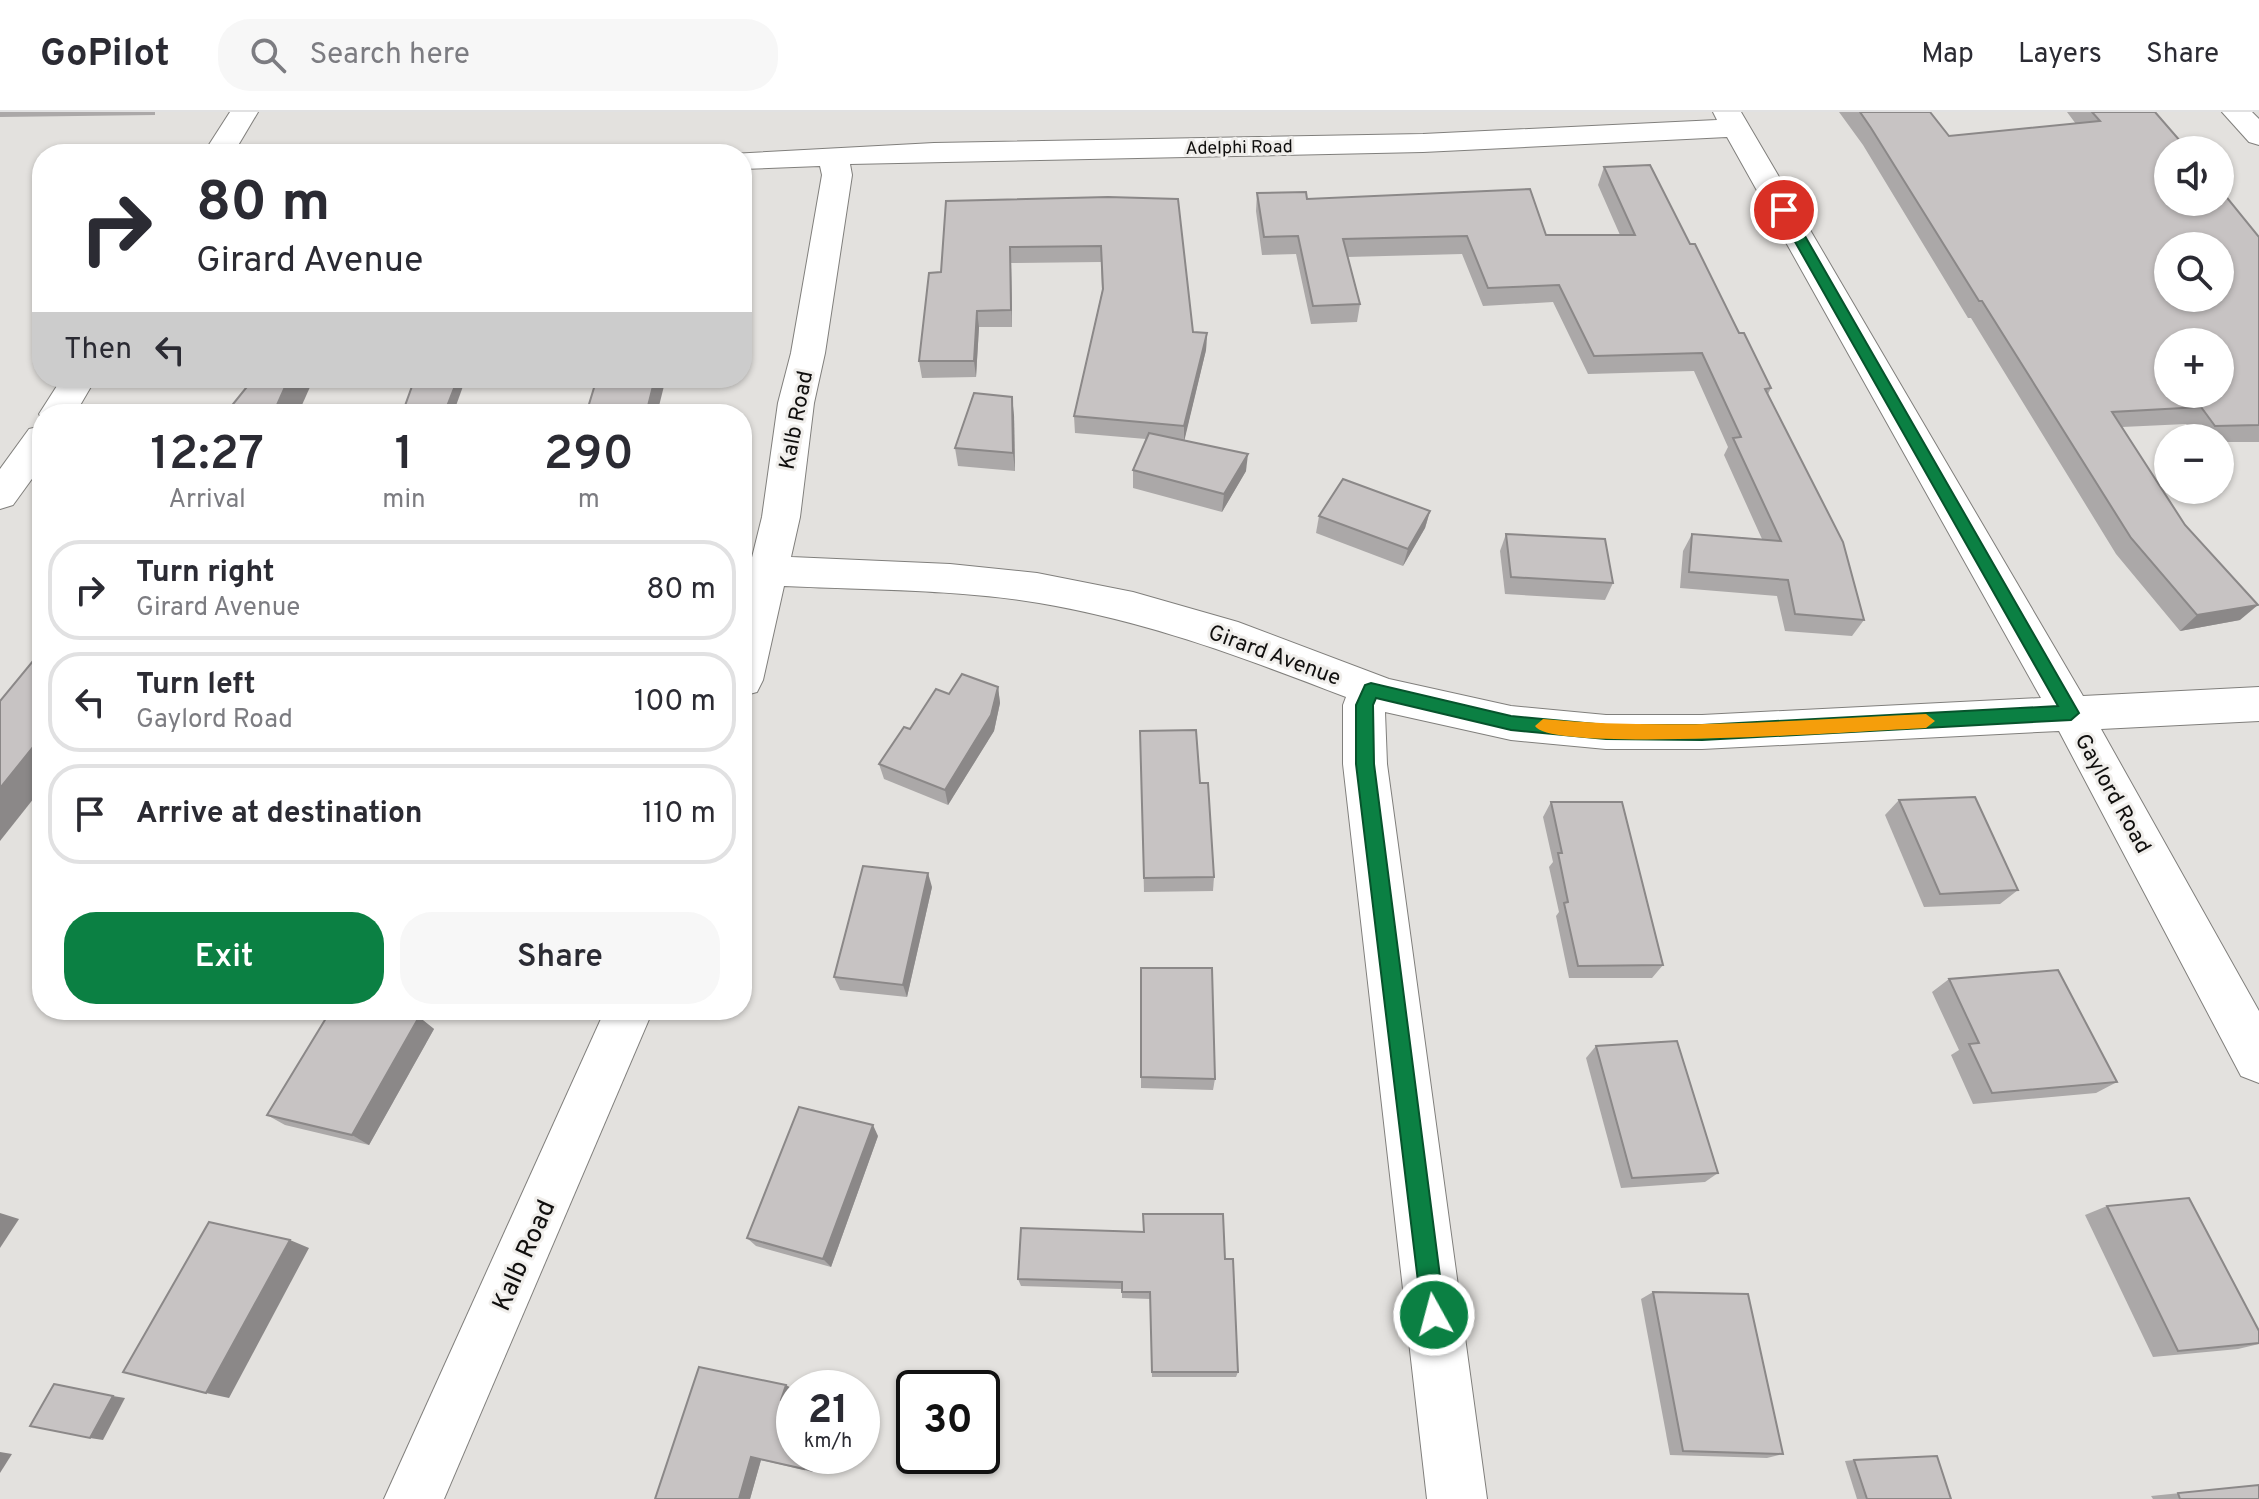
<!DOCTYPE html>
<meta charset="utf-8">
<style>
:root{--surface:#fff;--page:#f7f7f7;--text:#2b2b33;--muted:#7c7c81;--line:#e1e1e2;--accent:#0b8043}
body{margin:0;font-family:Overpass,sans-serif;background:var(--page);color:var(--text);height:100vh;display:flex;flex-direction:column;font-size:30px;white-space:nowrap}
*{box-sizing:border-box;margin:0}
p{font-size:26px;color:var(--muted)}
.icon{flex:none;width:44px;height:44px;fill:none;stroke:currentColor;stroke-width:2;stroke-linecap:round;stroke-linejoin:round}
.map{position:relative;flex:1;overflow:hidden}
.panel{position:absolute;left:32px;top:292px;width:720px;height:616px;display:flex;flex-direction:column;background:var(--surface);border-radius:32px;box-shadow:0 2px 6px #0004}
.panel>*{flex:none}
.top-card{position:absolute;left:32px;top:32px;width:720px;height:244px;border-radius:32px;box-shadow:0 2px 6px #0004;background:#fff;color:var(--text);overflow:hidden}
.buttons{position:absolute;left:2154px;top:24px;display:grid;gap:16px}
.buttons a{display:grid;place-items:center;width:80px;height:80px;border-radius:50%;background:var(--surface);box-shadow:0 2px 6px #0004;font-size:40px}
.speed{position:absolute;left:776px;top:1258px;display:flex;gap:16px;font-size:40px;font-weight:700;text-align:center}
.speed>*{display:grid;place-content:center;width:104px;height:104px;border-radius:50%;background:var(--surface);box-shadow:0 2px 6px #0004;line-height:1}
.speed small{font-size:20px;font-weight:400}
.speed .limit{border:4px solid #111;border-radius:12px;background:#fff;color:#111}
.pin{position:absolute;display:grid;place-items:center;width:68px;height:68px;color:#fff;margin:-34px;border:4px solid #fff;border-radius:50%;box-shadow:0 2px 8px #0007}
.me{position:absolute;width:88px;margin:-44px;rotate:353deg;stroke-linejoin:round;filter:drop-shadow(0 0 6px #0008)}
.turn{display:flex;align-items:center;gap:28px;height:168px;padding:0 32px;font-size:36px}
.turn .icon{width:104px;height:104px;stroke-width:2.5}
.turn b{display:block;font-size:56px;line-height:68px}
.then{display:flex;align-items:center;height:76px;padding:0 32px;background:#0003;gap:16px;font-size:30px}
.eta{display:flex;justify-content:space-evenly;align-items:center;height:136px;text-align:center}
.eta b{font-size:48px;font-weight:600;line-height:56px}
.primary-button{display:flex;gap:16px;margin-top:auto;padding:16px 32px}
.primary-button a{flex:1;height:92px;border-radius:32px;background:var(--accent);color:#fff;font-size:32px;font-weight:600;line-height:92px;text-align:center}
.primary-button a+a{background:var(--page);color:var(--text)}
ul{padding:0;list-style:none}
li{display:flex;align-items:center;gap:24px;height:100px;margin:0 16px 12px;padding:0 16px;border:4px solid var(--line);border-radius:32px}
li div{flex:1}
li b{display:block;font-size:30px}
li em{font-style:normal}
header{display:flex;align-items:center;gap:48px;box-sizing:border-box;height:112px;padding:0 40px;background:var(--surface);border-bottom:2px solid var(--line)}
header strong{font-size:38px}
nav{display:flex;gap:44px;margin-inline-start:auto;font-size:28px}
.search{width:560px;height:72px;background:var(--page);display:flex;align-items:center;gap:20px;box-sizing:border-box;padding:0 28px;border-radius:32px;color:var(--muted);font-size:30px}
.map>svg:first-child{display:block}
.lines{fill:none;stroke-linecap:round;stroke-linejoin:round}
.minor-casing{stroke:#807f7c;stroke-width:2}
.tertiary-casing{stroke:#807f7c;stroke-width:2}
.minor{fill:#fff;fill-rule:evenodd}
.tertiary{fill:#fff;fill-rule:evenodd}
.wall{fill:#aba8a8}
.shaded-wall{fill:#8b8888}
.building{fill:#c7c3c3;stroke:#8b8888;stroke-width:2;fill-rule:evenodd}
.route{fill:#0b8043;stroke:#07532c;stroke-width:2}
.slow{fill:#f59e0b}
.labels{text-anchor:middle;stroke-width:6;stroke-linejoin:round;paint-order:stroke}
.far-street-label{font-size:18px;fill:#100f0e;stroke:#f0eeeb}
.street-label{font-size:22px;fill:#100f0e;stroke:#f0eeeb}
.near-street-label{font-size:26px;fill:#100f0e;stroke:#f0eeeb}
</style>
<header>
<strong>GoPilot</strong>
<div class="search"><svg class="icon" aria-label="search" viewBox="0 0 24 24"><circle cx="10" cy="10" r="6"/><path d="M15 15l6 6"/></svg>Search here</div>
<nav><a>Map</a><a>Layers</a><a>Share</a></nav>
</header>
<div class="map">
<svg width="2259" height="1387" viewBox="0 0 2259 1387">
<rect width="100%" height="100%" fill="#e3e1de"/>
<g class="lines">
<g class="minor-casing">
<g id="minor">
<path d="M1713,0H1741L2083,584L2259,575V609L2101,617L2259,899V971L2241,964L2059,619L1702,637H1606L1511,628L1385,600L1387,652L1487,1387H1427L1343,652V593L1346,585C1242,545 1150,510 1039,491C955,477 869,478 784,474L763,568L757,580L742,584V486L762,405L778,291L791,241L822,63L820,54L742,57V42H731L934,31L1423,22L1717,8ZM1727,25L2041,586L1702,603H1606L1511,594L1389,567L1238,510L1133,480L1037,461L950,452L791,445L800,405L814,291L825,241L852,63L850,52L1423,40Z"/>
<path d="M2222,0H2252L2259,7V33L2249,30Z"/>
<path d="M605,898H653L444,1387H384Z"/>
</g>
</g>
<g class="tertiary-casing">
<g id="tertiary">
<path d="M230,0H258L233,42H203Z"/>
<path d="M62,266H96L75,302H42V307L39,302Z"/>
<path d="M42,314V353L13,393L0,397V357L29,317Z"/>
</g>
</g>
<use href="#minor" class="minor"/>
<use href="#tertiary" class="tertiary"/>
</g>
<g class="wall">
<path d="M0,0H155V3L0,5Z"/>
<path d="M1839,0H1930L1949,24L2076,12L2067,0H2155L2259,125V330H2220V326H2196L2186,312L2122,315L2240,508L2180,519L2116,442L1971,206H1968L1863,33Z"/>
<path d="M1604,55L1690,132L1771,276L1768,282L1864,508L1852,524L1785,519L1777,484L1680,476L1683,439L1692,422L1762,427L1724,343L1728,335L1694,259L1588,262L1553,190L1483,194L1462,142L1347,145L1360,192L1357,210L1311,212L1296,142L1262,143L1256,99L1257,81L1307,87L1546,123H1620L1598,73Z"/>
<path d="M1108,85L1193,220L1207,221L1206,238L1184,328L1246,359L1222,400L1133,376V358L1146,327L1075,321L1074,304L1102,179L1101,150L1011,151L1012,215H979L976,265L922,266L919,249L941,160Z"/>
<path d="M240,266H314L247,275Z"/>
<path d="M1014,303L1015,359L958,354L955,336Z"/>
<path d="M1430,399L1425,416L1403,454L1316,421L1319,404Z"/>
<path d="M1506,422L1613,471L1605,488L1505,482L1500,439Z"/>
<path d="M998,575L1000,591L994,619L948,693L884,667L879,652L910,617L949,582Z"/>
<path d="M1140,619L1200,671L1214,765L1213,779L1144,780Z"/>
<path d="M1899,688L2018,778L2000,792L1924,795L1885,703Z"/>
<path d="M1551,690L1663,853L1652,866H1569L1556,804L1559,800L1549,755L1553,750L1543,705Z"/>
<path d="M932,775L907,885L840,878L834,865Z"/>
<path d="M1141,856L1215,967L1213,978L1141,976Z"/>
<path d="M1949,867L2117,970L2096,981L1973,992L1951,943L1959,938L1932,880Z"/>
<path d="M419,905L434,917L369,1033L285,1013L267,1003Z"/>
<path d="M1596,934L1718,1061L1705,1070L1621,1076L1586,946Z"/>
<path d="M878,1024L831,1155L756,1134L747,1126Z"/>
<path d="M2107,1094L2259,1219V1232L2238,1237L2153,1245L2085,1103Z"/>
<path d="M1225,1147L1238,1260L1236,1265H1152L1150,1187L1122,1186V1177L1021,1174L1018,1167Z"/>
<path d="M1653,1180L1783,1342L1767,1346L1670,1343L1641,1187Z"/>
<path d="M786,1273L794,1278L790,1290L794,1344H817L813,1360L761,1348L750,1387H655Z"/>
<path d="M1854,1348L1951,1387H1857L1845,1349Z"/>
<path d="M2259,1373V1387H2153L2151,1384Z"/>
</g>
<g class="shaded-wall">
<path d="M1010,135L1011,151L1012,215L1011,198Z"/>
<path d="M977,199L979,215L976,265L974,249Z"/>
<path d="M1207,221L1206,238L1184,330V314Z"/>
<path d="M289,266H314L298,302H273Z"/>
<path d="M458,266H466L453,302H444Z"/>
<path d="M655,266H666L657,302H646Z"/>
<path d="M1012,285L1014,303L1015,359L1013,341Z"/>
<path d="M1248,342L1246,359L1222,400L1224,382Z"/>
<path d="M1430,399L1425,416L1403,454L1408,437Z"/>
<path d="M2258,493L2240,508L2180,519L2197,503Z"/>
<path d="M998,575L1000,591L994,619L948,693L945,678Z"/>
<path d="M42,624V676L0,729V676Z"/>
<path d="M928,761L932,775L907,885L903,873Z"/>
<path d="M419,905L434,917L369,1033L352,1023Z"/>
<path d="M873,1013L878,1024L831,1155L823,1147Z"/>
<path d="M0,1101L19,1107L0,1136Z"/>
<path d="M290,1128L309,1136L229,1286L206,1281Z"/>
<path d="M786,1273L794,1278L790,1293L781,1288Z"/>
<path d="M113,1284L125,1286L103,1328L90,1326Z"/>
<path d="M0,1340L12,1342L0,1361Z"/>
<path d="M808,1344H817L813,1360L804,1357Z"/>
<path d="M751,1345L761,1348L750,1387H739Z"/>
</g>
<g class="building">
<path d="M1860,0H1930L1949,24L2100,9L2092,0H2155L2188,38H2168V90H2220V77L2259,125V313L2215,314L2201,295L2112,300L2185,413L2258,493L2197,503L2131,426L1982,189H1979L1871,16ZM2168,134H2220V186H2168ZM2168,230H2220V282H2168Z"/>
<path d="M1650,53L1690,132H1695L1739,221H1744L1771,276L1765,277L1843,430L1864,508L1795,502L1788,468L1689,460L1692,422L1781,429L1733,326L1741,325L1702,241L1594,244L1559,173L1488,176L1467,124L1343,127L1360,192L1313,194L1298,124L1264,125L1257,81L1306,80L1307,87L1530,77L1546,123H1635L1604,55Z"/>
<path d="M1108,85L1178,87L1193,220L1207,221L1184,314L1074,304L1103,177L1101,134L1010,135L1011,198L977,199L974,249H919L929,161L941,160L946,89Z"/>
<path d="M254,266H289L273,302H225Z"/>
<path d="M415,266H458L444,302H402Z"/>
<path d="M597,266H655L646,302H586Z"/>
<path d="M974,281L1012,285L1013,341L955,336Z"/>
<path d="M1149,321L1248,342L1224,382L1133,358Z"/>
<path d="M1343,367L1430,399L1408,437L1319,404Z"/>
<path d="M1506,422L1605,427L1613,471L1511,465Z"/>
<path d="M42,538V624L0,676V589Z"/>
<path d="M962,562L998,575L991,603L945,678L879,652L904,615L910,617L936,577L949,582Z"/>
<path d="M1196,618L1200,671H1208L1214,765L1144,766L1140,619Z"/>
<path d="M1975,685L2018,778L1940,782L1899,688Z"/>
<path d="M1551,690H1622L1663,853L1578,854L1564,791L1568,790L1558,741H1562Z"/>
<path d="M863,754L928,761L903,873L834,865Z"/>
<path d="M1141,856H1212L1215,967L1141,965Z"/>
<path d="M2058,858L2117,970L1992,981L1969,932L1979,931L1949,867Z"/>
<path d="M331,898H390L419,905L352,1023L267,1003Z"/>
<path d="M1677,929L1718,1061L1632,1066L1596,934Z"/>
<path d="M799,995L873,1013L823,1147L747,1126Z"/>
<path d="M2189,1086L2259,1219V1231L2178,1239L2107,1094Z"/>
<path d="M1143,1102H1223L1225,1147H1233L1238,1260H1152L1150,1180H1122V1170L1018,1167L1021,1116L1144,1120Z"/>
<path d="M209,1110L290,1128L206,1281L123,1260Z"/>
<path d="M1653,1180L1748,1182L1783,1342L1683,1339Z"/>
<path d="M699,1255L786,1273L781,1288L794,1291V1344H808L804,1357L751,1345L739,1387H655Z"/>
<path d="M54,1272L113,1284L90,1326L30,1314Z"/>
<path d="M1937,1344L1951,1387H1867L1854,1348Z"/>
<path d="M2259,1373V1387H2180L2178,1381Z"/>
</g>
<path class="route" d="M1779,95L1790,98L2079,601L2071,608L1702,628L1606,627L1511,618L1376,586L1373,593L1374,652L1445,1203L1442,1211L1434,1215L1426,1211L1422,1203L1356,652V593L1365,573L1371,571L1511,604L1606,613H1702L2058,594L1777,98Z"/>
<path class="slow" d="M1926,602L1935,609L1926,616C1877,618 1551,642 1535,614L1543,607C1671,619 1798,608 1926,602Z"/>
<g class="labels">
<g class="far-street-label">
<text transform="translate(1239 35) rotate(-1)" y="6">Adelphi Road</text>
</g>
<g class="street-label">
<text transform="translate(795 308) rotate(-79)" y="8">Kalb Road</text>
<text transform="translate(1275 542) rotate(20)" y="8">Girard Avenue</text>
<text transform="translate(2114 681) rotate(61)" y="8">Gaylord Road</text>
</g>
<g class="near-street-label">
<text transform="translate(523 1143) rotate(-66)" y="9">Kalb Road</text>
</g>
</g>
</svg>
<div class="buttons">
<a><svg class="icon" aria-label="sound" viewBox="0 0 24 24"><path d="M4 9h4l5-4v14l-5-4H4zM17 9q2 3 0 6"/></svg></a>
<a><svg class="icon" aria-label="search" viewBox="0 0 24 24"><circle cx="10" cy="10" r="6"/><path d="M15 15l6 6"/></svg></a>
<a>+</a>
<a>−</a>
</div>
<div class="speed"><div>21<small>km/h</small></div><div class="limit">30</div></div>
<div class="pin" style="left:1784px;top:98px;background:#d93025"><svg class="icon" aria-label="arrive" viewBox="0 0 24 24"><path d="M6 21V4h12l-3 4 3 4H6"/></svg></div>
<svg class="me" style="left:1434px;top:1203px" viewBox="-20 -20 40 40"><circle r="17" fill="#0b8043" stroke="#fff" stroke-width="3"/><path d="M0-11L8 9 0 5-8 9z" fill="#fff"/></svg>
<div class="top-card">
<div class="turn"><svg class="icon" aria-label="right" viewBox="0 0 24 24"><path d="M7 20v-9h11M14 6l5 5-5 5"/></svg><div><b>80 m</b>Girard Avenue</div></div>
<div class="then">Then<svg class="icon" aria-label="left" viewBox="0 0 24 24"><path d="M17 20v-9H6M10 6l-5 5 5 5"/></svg></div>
</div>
<section class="panel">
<div class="eta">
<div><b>12:27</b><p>Arrival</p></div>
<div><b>1</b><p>min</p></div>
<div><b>290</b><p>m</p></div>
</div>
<ul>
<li><svg class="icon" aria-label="right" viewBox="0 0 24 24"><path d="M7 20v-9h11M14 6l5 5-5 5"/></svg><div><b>Turn right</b><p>Girard Avenue</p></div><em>80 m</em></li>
<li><svg class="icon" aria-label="left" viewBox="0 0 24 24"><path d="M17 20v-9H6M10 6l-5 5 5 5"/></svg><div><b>Turn left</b><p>Gaylord Road</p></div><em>100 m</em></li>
<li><svg class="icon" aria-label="arrive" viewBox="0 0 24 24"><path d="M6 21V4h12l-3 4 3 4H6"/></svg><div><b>Arrive at destination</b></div><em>110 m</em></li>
</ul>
<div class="primary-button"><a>Exit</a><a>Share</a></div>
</section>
</div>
